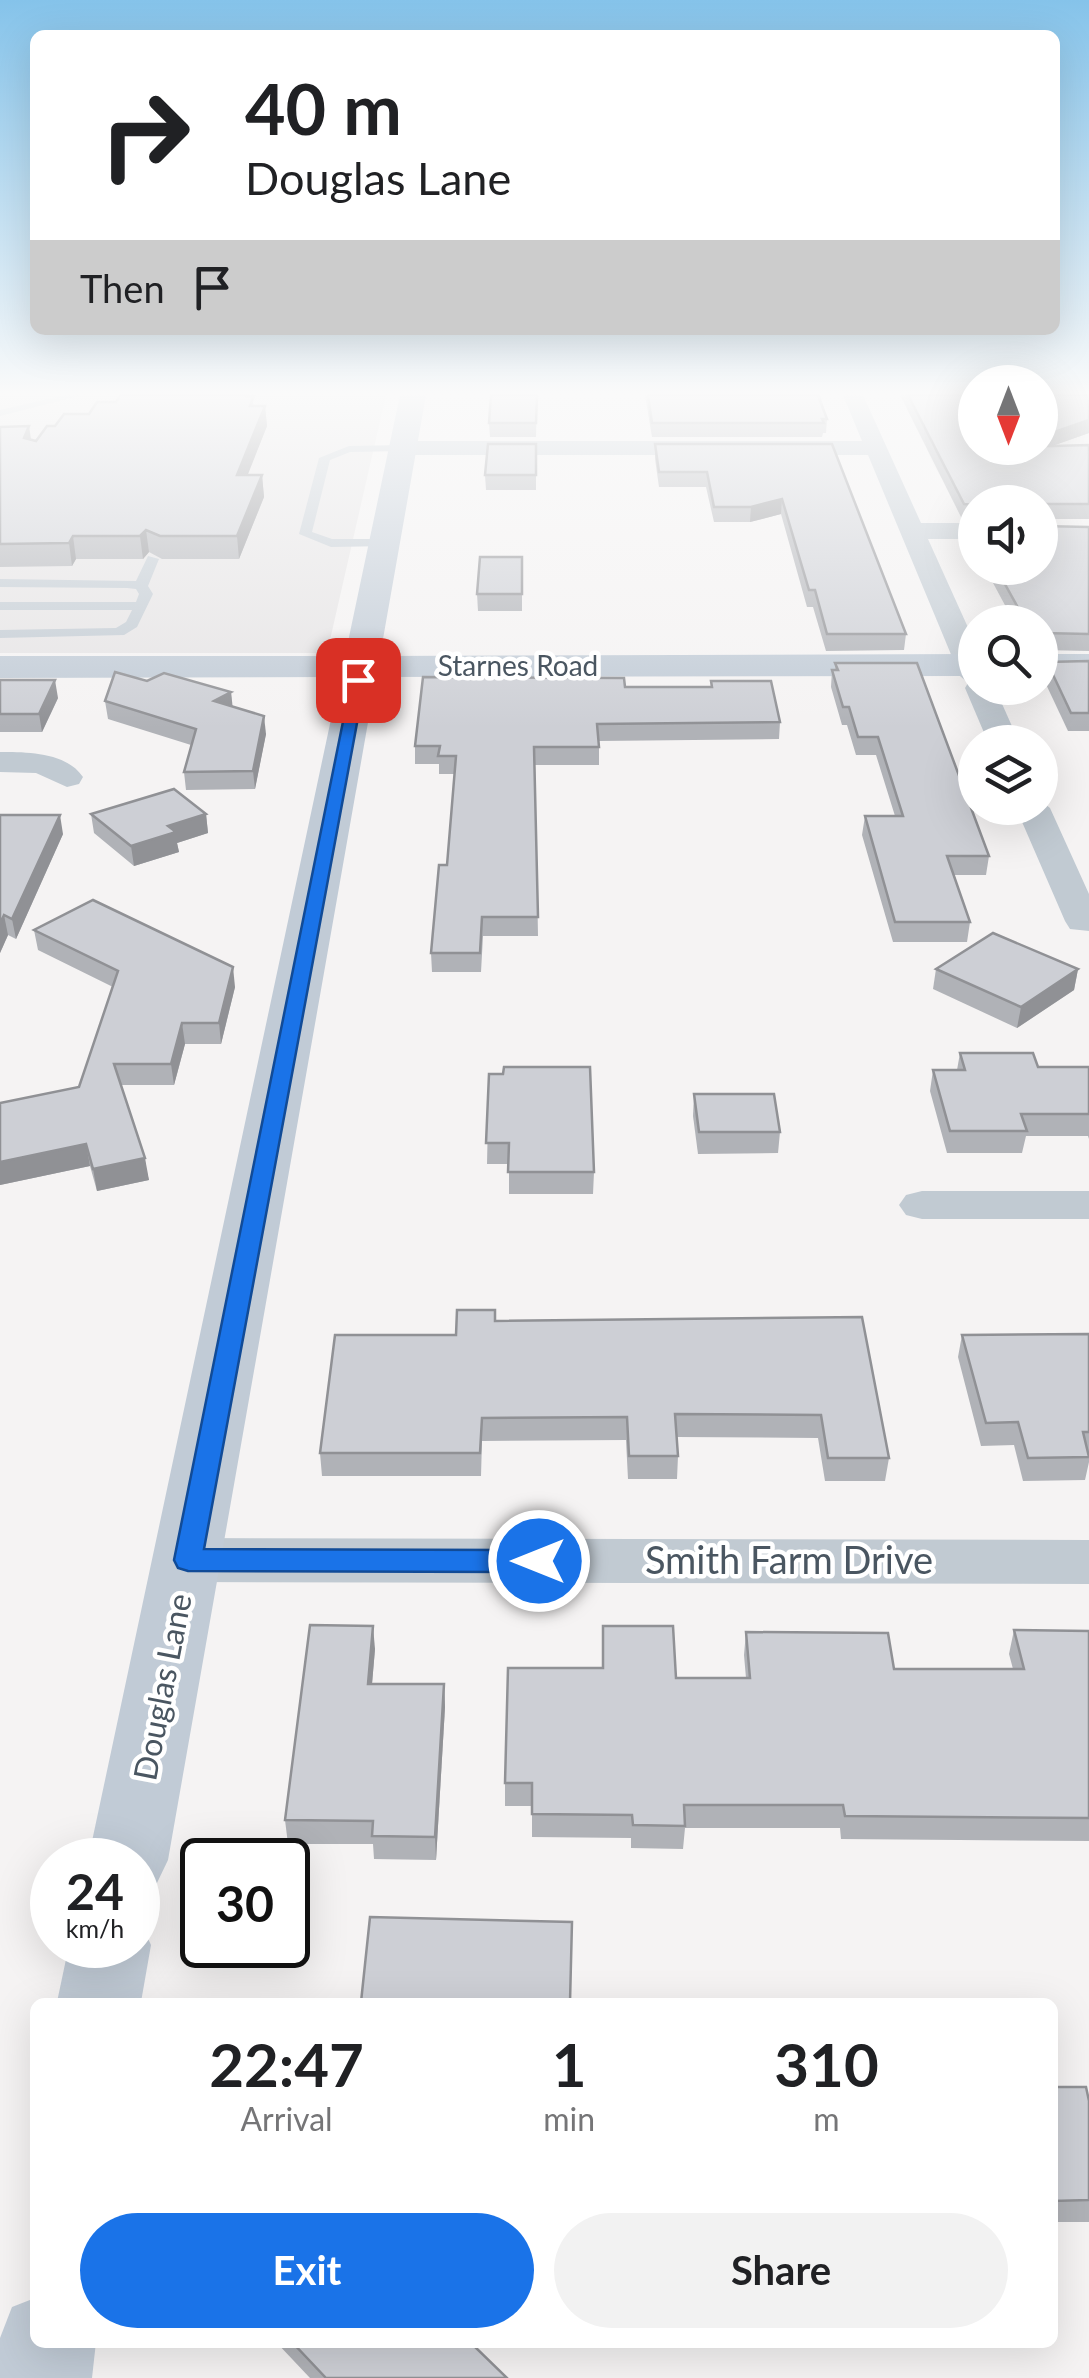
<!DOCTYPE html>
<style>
:root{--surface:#fff;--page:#f2f2f2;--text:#202124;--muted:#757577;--accent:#1a73e8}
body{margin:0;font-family:Lato,sans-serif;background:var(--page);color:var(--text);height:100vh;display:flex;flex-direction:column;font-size:38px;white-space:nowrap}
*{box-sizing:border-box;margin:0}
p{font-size:32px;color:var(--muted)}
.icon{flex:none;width:55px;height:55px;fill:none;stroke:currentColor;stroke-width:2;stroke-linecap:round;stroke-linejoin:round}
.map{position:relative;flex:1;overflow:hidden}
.panel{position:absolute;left:30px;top:1998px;width:1028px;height:350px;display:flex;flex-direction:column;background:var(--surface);border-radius:15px;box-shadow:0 10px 40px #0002}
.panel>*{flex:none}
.hud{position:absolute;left:30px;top:30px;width:1030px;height:305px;border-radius:15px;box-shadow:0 10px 40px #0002;background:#fff;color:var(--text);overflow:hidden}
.needle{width:65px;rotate:180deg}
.fabs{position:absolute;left:958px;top:365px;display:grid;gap:20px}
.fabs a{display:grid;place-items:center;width:100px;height:100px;border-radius:50%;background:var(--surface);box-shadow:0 10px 40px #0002;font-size:50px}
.speed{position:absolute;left:30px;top:1838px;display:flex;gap:20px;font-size:50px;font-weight:700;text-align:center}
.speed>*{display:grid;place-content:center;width:130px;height:130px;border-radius:50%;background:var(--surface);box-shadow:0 10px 40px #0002;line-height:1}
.speed small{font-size:25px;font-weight:400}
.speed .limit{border:5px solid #111;border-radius:15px;background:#fff;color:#111}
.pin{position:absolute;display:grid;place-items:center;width:85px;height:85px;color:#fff;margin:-42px;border-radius:20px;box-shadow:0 5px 15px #0006}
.me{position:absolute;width:110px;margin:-55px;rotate:270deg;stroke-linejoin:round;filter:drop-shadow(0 0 8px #0008)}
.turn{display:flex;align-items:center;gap:35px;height:210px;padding:0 50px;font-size:45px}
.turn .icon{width:130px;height:130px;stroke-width:2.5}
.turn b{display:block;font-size:70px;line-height:85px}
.then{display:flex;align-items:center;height:95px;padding:0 50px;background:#0003;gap:20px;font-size:38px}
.eta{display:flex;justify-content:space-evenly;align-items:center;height:170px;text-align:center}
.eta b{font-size:60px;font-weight:700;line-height:70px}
.cta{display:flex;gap:20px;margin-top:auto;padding:20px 50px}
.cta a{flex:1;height:115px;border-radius:60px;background:var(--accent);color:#fff;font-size:40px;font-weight:700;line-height:115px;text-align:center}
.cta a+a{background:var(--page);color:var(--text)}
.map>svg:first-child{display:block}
.education{fill:#e6e4e5}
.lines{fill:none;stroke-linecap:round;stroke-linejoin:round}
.lane{fill:#c1cad2;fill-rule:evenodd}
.street{fill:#c1cad2;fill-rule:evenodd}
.secondary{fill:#c1cbd6;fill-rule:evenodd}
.wall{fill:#b0b2b7}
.shaded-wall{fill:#909195}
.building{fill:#cdcfd5;stroke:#909195;stroke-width:2.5}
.route{fill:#1a73e8;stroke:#114b97;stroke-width:2.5}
.labels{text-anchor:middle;stroke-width:9;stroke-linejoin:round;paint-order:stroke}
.far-street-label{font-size:28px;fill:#4a5661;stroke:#fff}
.street-label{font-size:32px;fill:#4a5661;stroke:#fff}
.near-street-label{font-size:38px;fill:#4a5661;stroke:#fff}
</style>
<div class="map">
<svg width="1089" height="2378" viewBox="0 0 1089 2378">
<rect width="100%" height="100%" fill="#f5f3f3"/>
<path class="education" d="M0,395H386L327,653H0Z"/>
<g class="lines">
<g class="lane">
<path d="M65,395H83L0,416V410Z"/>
<path d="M349,446L403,445L409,448L403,451L350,452L330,460L312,532L332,539H384L390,543L389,546L331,547L299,534L319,458Z"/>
<path d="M148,556L159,559L148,586L153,594L137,627L124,635L0,638V630L116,628L126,622L132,610H0V602H136L139,594L136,589L127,588L0,587V579L136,581Z"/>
</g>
<g class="street">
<path d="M843,395H863L921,523H975V539H928L975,643V688H995L1019,742H988L965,688L968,683L960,676L868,455H403L392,448L403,441H862Z"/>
<path d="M0,752C27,752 66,752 83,777L79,784L67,787L36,773L0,772Z"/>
<path d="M1040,800L1050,808L1089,894V931L1070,929L1065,921L1016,808H1040Z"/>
<path d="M922,1191H1089V1219H922L906,1215L899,1205L906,1195Z"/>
<path d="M188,1538L1089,1540V1584L188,1582L168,1575L160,1560L168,1545Z"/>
</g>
<g class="secondary">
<path d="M400,395H426L380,656L975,654V676L376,677L168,1860L156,1885L138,1892V1860H88L340,677L0,678V656H345Z"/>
<rect x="1040" y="654" width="49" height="22"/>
<path d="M138,1917L151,1945L141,2002H57L69,1945H138Z"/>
<path d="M35,2298V2342H96L92,2378H0V2338L12,2307Z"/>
</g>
</g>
<g class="wall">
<path d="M537,395L536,437H490L489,423Z"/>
<path d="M645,395H820L827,419L826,433H823L822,437H652Z"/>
<path d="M900,395H1089V433L1054,445H1089V519H1040L975,502V520L962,519Z"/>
<path d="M248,396L255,406H265L267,426L247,475H262L264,497L239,559H162L149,552L143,559H76L72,566L0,567V427L36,441L55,426L89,414L116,402Z"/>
<path d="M536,444V490H486L485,475Z"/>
<path d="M655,444H832L906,634L904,650L826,651L813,607H807L781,514L750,522H714L706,487H659L655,459Z"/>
<path d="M1089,527V651L1040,650V622H1014L985,568H1040Z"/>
<path d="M522,557V611H478L477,594Z"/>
<path d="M1089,661V731H1068L1044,680L1047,662Z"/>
<path d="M835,663L989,856L986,875H954L970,922L967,942H893L862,835L865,816H895L876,755H856L847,725H842L831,687L832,670H835Z"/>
<path d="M0,680L58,698L42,732H0Z"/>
<path d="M147,681L231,692L232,707L266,734L255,789L186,790L184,772L191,745L108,719L105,701Z"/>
<path d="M711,681L780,722L779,739L599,741V765H535L538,936H483L481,972H432L431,953L447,865L455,774H439V764H415V746L625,687H711Z"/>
<path d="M91,814H206L208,833L177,843L179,852L134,866L94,833Z"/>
<path d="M0,815L63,834L16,939L8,935L0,953Z"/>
<path d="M34,930L235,987L221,1044H185L174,1085H121L149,1180L97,1191L90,1166L0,1185V1103L79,1087L113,987L38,950Z"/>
<path d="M936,969H1078L1074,990L1017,1028L933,989Z"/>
<path d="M960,1053L1038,1067H1089V1139L1088,1136H1026L1022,1153H947L930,1091L933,1070H957Z"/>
<path d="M489,1074L594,1172L593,1194H509V1164H487Z"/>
<path d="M694,1094L780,1132L778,1153L698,1154L693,1116Z"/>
<path d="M862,1317L889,1458L885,1481H825L818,1438L677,1437L678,1456L677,1479H628L626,1440L482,1441L481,1476H322L320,1453L456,1335L495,1321Z"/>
<path d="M1089,1334V1462L1085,1480L1023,1481L1014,1445L981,1446L958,1357L962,1335Z"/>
<path d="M603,1626L676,1678H746L744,1655L746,1632L894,1669H1013L1009,1654L1014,1630L1089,1631V1841L841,1839L840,1828H685L683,1849L631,1848V1838L532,1837V1806H505V1783L602,1668Z"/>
<path d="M375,1649L372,1684H444L445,1707L436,1860L374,1859L373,1844H288L285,1820Z"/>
<path d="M1052,2087L1089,2101V2222H1052Z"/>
<path d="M276,2342H470L507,2378H310Z"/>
</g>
<g class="shaded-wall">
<path d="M265,406L267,426L239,497L237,475Z"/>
<path d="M1089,420V433L1013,460L1040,448V437Z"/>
<path d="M29,426L32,446L24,438Z"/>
<path d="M262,475L264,497L239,559L237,536Z"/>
<path d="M782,499L781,514L750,522L751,507Z"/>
<path d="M146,530L149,552L143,559L140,536Z"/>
<path d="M73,536L76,559L72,566L69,543Z"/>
<path d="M55,680L58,698L42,732L39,714Z"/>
<path d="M231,692L233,710L214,701Z"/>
<path d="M264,716L266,734L255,789L253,771Z"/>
<path d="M206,814L208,833L177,843L179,852L134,866L131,846L168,826Z"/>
<path d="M60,815L63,834L16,939L12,919Z"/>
<path d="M4,915L8,935L0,953V924Z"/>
<path d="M233,967L235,987L221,1044L219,1023Z"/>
<path d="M1078,969L1074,990L1017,1028L1021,1007Z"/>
<path d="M182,1023L185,1044L174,1085L171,1064Z"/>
<path d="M86,1144L90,1166L0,1185V1162Z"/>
<path d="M145,1158L149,1180L97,1191L93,1169Z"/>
<path d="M373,1626L375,1649L370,1707L368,1684Z"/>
<path d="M444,1684L445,1707L436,1860L435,1837Z"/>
</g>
<g class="building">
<path d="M120,395H246V396H254L250,406H265L237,475H262L237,536H160L146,530L140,536H73L69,543L0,544V427L29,426L24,438L36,441L47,426H55L64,414H89L97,402H116Z"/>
<path d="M491,395H537L536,423H489Z"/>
<path d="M648,395H818L827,419H822L824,423H652Z"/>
<path d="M908,395H975V448L1089,445V504H1042L1040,506V502H975V505L964,504Z"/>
<path d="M1040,395H1089V420L1040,437Z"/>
<path d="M488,444H536V475H485Z"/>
<path d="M655,444H832L906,634H827L815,590H809L782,499L751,507H714L707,472H659Z"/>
<path d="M1040,526L1089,527V634L1043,633L1040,644V622H1026L996,568H1040Z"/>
<path d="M480,557H522V594H477Z"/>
<path d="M1089,661V713H1071L1047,662Z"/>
<path d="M835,663H917L989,856H947L970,922H895L865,816H903L878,737H858L849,707H843L832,670H838Z"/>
<path d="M115,672L147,681L164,673L231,692L214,701L264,716L253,771L184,772L196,729L105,701Z"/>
<path d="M423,677L624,678L625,687H712L711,681H771L780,722L597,724L599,747H534L538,917H482L480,953H431L439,865H447L456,756H438L440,746H415Z"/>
<path d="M0,680H55L39,714H0Z"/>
<path d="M174,789L206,814L168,826L176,832L131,846L91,814Z"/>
<path d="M0,815H60L12,919L4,915L0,924Z"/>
<path d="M93,900L233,967L219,1023H182L171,1064H114L145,1158L93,1169L86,1144L0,1162V1103L79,1087L118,971L34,930Z"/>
<path d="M993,933L1078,969L1021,1007L936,969Z"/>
<path d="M960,1053H1033L1038,1067H1089V1114H1021L1027,1131H950L933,1070H965Z"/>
<path d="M504,1067H590L594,1172H508L509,1143H486L489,1074H503Z"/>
<path d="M694,1094H774L780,1132H699Z"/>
<path d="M457,1310H495V1321L862,1317L889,1458H828L821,1415L675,1414L678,1456H629L627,1417L482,1418L480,1453H320L335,1335H456Z"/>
<path d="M1089,1334V1432H1083L1089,1457L1028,1458L1018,1422L986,1423L962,1335Z"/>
<path d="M310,1625L373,1626L368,1684H444L435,1837L372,1836L373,1821L285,1820Z"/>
<path d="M603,1626H673L676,1678H750L746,1632L888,1633L894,1669H1024L1014,1630L1089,1631V1818L845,1816L843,1805H684L685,1826L633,1825L632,1815L532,1814V1783H505L508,1668H603Z"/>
<path d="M370,1917L572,1922L570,2002H361Z"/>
<path d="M1052,2087H1086L1089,2101V2200L1052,2201Z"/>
<path d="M292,2342H470L507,2378H326Z"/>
</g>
<linearGradient id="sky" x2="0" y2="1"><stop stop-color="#85c3ea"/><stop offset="0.54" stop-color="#fafafa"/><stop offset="1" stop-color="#fafafa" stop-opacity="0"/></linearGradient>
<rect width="1089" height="728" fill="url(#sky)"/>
<path class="route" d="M352,677L365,680L204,1549L539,1550L549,1553L553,1561L549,1569L539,1572L188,1571L178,1568L174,1560Z"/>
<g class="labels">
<g class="far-street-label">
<text x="518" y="676">Starnes Road</text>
</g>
<g class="street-label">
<text transform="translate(163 1687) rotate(-79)" y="11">Douglas Lane</text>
</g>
<g class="near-street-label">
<text x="789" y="1574">Smith Farm Drive</text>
</g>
</g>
</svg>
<div class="fabs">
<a><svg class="needle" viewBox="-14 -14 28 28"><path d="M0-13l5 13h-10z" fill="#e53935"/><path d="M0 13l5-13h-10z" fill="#757577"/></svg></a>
<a><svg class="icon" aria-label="sound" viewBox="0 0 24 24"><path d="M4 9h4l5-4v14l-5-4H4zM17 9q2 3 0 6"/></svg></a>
<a><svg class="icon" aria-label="search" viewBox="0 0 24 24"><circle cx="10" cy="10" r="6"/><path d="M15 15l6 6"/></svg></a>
<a><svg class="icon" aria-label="layers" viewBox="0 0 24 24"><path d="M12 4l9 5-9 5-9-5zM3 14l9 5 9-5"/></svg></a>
</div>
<div class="speed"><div>24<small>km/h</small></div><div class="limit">30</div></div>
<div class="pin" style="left:358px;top:680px;background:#d93025"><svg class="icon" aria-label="arrive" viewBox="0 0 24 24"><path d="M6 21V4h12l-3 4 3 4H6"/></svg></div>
<svg class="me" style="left:539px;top:1561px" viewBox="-20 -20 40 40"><circle r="17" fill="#1a73e8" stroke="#fff" stroke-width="3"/><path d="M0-11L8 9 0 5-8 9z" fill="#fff"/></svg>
<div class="hud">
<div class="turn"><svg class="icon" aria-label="right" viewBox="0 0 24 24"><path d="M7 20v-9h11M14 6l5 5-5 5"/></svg><div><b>40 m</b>Douglas Lane</div></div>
<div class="then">Then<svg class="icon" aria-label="arrive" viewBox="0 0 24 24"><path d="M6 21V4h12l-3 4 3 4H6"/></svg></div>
</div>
<section class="panel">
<div class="eta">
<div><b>22:47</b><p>Arrival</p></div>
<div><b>1</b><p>min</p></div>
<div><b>310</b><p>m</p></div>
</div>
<div class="cta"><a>Exit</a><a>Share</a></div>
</section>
</div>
